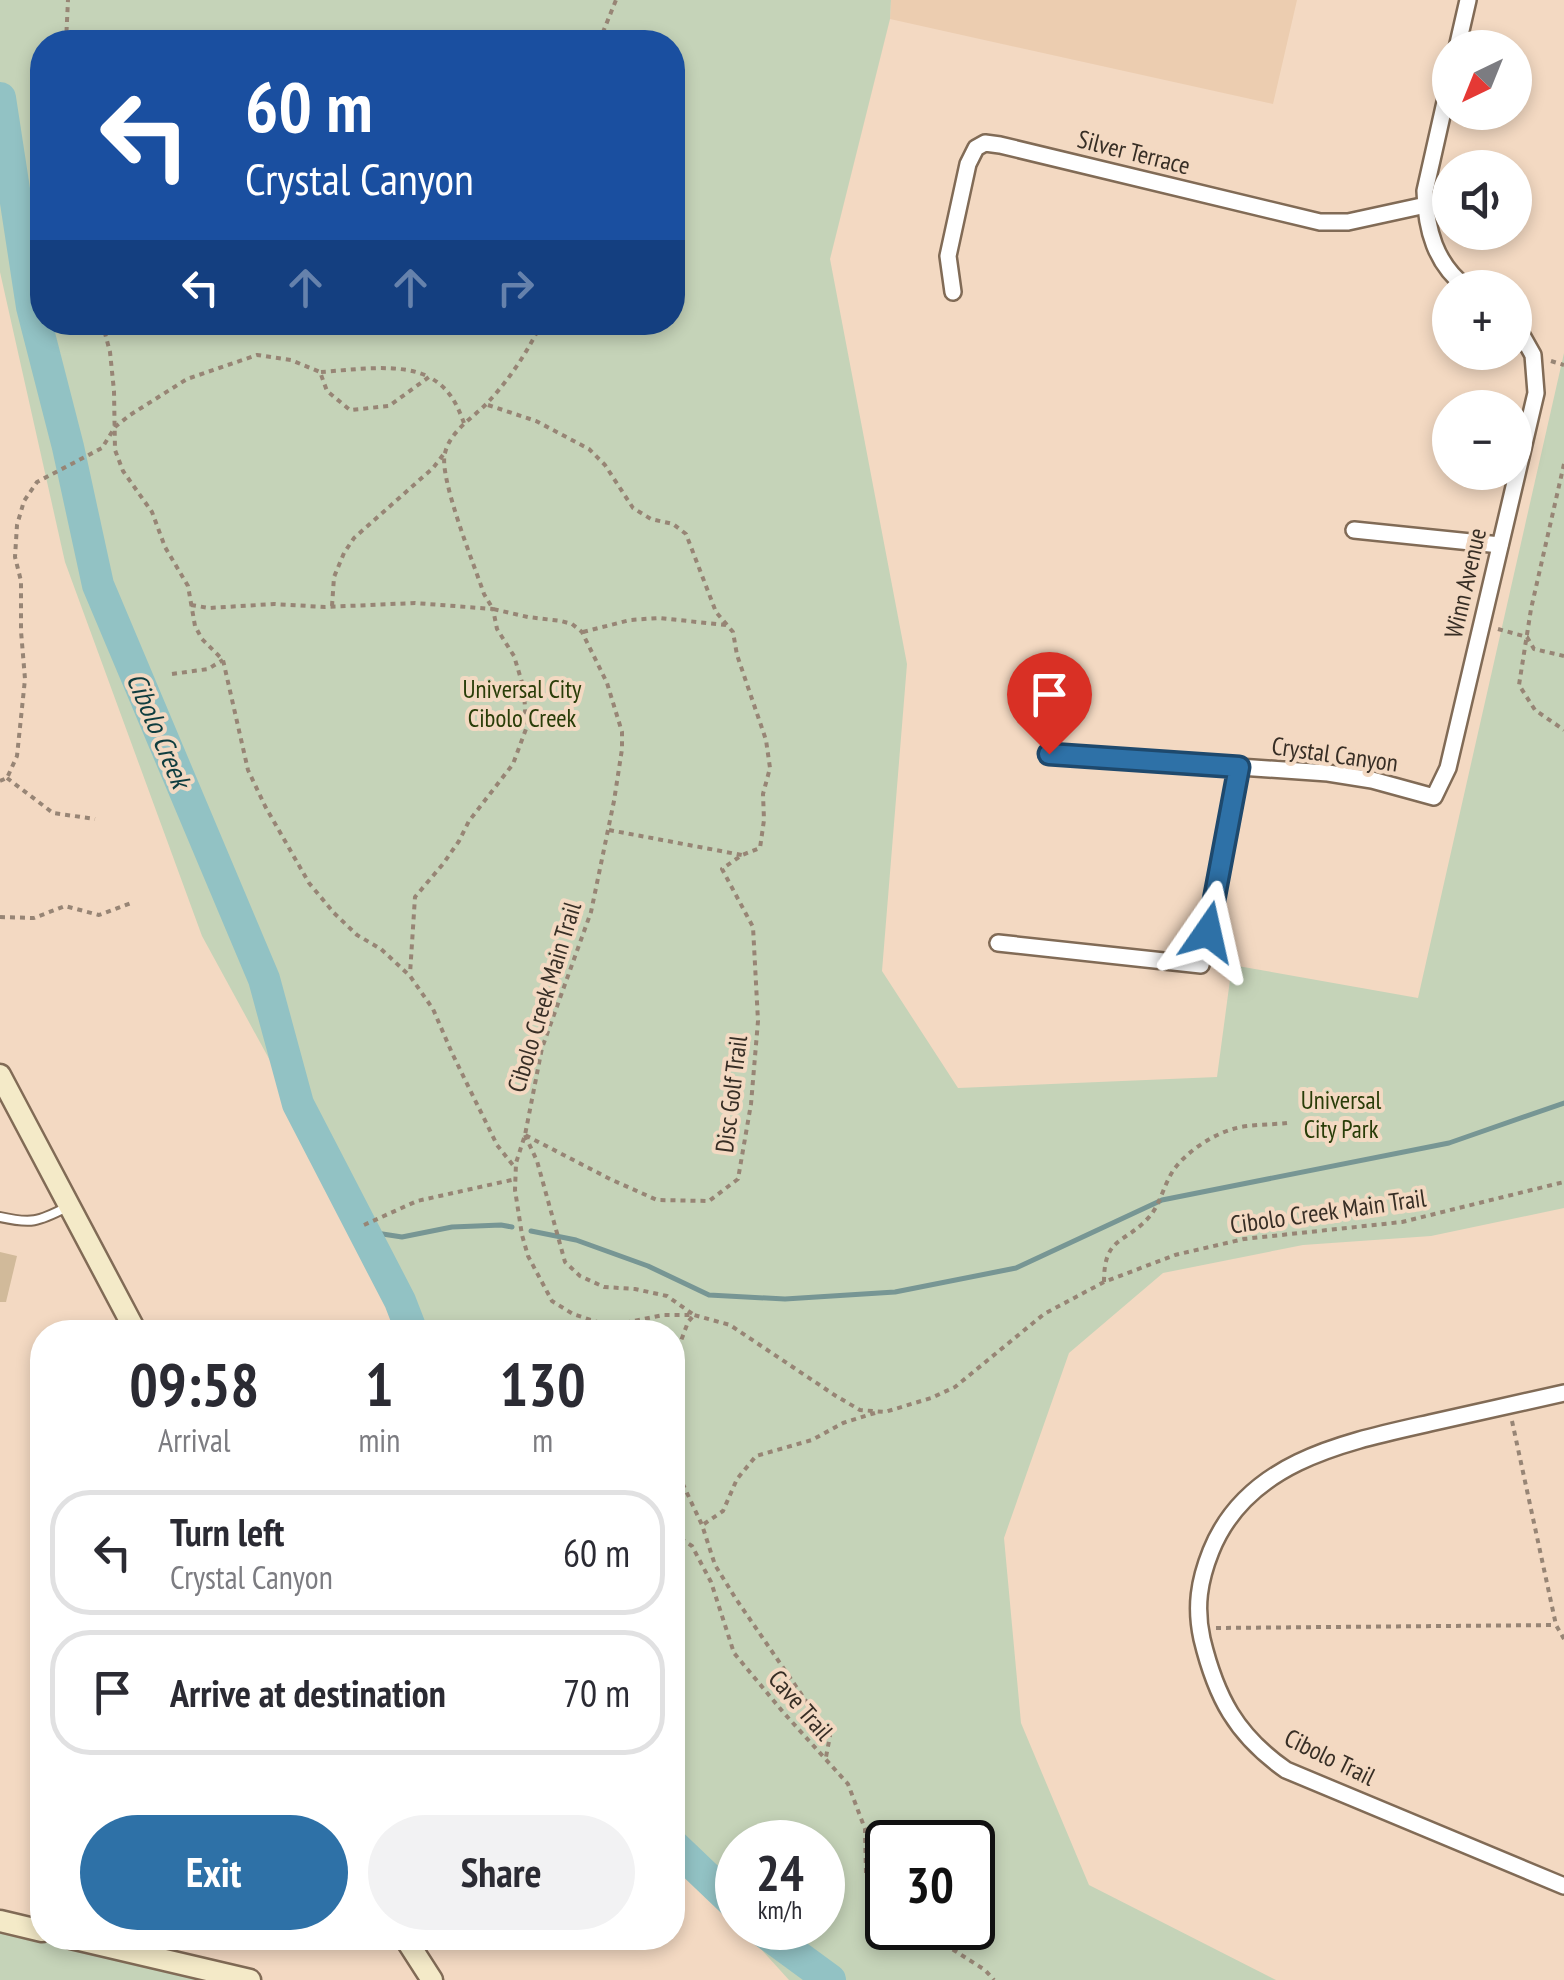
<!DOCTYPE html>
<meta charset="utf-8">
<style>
:root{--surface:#fff;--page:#f2f2f3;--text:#2b2b33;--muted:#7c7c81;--line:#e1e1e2;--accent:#2e71a7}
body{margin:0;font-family:"PT Sans Narrow",sans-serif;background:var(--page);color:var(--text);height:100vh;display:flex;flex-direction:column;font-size:38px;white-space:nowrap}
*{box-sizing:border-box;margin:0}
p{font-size:32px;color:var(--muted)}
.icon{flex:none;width:55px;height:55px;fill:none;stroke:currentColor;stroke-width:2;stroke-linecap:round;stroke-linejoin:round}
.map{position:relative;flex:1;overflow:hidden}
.sheet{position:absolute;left:30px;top:1320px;width:655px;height:630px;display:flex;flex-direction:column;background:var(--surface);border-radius:40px;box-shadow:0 5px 15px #0003}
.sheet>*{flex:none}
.hud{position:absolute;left:30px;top:30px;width:655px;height:305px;border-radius:40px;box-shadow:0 5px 15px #0003;background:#1a4fa0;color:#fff;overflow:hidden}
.needle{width:65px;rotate:223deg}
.controls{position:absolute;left:1432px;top:30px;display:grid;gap:20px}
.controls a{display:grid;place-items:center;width:100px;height:100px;border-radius:50%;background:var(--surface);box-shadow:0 5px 15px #0003;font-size:50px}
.speed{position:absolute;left:715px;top:1820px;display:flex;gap:20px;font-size:50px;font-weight:700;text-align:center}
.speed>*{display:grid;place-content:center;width:130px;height:130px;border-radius:50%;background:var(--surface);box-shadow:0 5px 15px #0003;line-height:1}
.speed small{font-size:25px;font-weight:400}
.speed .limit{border:5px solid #111;border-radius:15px;background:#fff;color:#111}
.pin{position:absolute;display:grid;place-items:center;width:85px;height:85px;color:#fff;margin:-102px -42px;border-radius:50% 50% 50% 0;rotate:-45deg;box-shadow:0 0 10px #0007}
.pin .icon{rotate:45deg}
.me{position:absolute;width:110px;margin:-55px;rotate:11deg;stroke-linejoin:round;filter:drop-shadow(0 0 8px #0008)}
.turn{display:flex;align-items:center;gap:35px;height:210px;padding:0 50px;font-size:45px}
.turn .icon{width:130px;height:130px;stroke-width:2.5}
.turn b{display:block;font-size:70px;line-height:85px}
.lanes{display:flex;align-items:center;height:95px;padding:0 50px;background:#0003;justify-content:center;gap:50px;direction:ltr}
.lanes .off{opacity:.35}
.eta{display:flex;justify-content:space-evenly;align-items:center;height:170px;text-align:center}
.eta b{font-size:60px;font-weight:700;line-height:70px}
.primary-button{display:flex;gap:20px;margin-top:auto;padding:20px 50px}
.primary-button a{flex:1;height:115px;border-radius:60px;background:var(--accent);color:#fff;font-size:40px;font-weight:700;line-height:115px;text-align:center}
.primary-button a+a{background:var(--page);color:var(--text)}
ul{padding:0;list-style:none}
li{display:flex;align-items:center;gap:30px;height:125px;margin:0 20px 15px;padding:0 30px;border:5px solid var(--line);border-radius:40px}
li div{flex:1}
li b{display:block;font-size:38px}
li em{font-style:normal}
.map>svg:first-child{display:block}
.built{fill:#eccdb0}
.green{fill:#c5d3b8;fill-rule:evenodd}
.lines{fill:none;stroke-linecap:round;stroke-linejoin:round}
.stream{stroke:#779694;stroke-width:5}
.river{stroke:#92c2c4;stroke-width:32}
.building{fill:#d1ba9a}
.lane-casing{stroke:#816b56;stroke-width:12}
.street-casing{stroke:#816b56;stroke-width:20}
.secondary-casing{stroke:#816b56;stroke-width:25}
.path{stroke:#978575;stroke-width:4;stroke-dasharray:5 5;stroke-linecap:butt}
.lane{stroke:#fff;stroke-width:8}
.street{stroke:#fff;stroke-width:15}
.secondary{stroke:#f4eac8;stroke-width:20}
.route-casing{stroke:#1e496d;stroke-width:25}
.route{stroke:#2e71a7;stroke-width:18}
.labels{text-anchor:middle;stroke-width:8;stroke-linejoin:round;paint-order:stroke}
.street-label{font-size:25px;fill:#372e25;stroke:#f3d9c2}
.park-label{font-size:25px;fill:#293d08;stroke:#f3d9c2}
.water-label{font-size:28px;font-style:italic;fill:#0f3d3f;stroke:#f3d9c2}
</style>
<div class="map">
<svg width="1564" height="1980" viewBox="0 0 1564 1980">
<rect width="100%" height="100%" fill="#f3d9c2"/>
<path class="built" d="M891,0H1297L1273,104L890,19Z"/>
<g class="green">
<path d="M0,0H891L890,19L830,259L907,664L882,971L958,1088L1217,1077L1232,965L1418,998L1564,353V1208L1431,1236L1303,1245L1163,1273L1069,1353L1004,1538L1021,1723L1089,1885L1276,1980H789L742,1928H822V1842H738L737,1923L694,1875L672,1838V1332H400L363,1231L202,936L65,562L0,272ZM42,42H672V322H42ZM888,1842H972V1928H888Z"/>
<path d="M0,1932L210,1980H0Z"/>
</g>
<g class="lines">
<g class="stream">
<path d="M363,1231L402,1237L452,1227L501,1225L512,1227"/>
<path d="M531,1231L576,1240L648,1266L709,1295L785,1299L895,1292L1016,1268L1162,1200L1449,1143L1564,1103"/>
</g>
<g class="river">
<path d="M0,98L32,307L68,447L98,585L264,979L298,1104L400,1301L412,1332"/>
<path d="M672,1844L738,1907"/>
<path d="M759,1928L830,1980"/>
</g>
</g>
<path class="building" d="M0,1252L17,1256L6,1302H0Z"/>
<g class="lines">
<g class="lane-casing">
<path id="lane" d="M0,1217C31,1224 38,1222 67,1207"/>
</g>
<g class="street-casing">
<g id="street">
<path d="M1457,48L1468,0"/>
<path d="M1450,80L1425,191C1426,229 1435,264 1467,288"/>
<path d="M953,292L948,256L968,164L976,148L985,143L1000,145L1320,222H1348L1426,205"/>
<path d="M1354,530L1500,545"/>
<path d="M1049,754L1328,773L1372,780L1434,797L1448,768L1536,393L1533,355L1515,323"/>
<path d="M998,943L1201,965L1239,767"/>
<path d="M1564,1393C1519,1403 1475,1413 1430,1423C1346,1442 1247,1461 1211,1551C1199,1581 1195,1607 1202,1639C1216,1697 1236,1735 1286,1770L1564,1886"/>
</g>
</g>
<g class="secondary-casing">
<g id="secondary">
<path d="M0,1075L136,1332"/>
<path d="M0,1921L42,1931"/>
<path d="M71,1938L250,1980"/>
<path d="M405,1938L432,1980"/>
</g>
</g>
<g class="path">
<path d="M66,42L68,0"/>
<path d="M599,42L616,0"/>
<path d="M102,322L110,352L114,391L115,450L123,471L152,512L165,547L188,586L195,626L202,639L223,660L248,770L265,806L309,883L334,913L357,935L381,949L410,976L433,1009L452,1053L497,1145L516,1169"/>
<path d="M542,322C528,351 511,377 490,400C475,417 451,429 445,453C438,476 475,567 484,594L493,609L528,617L561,621L572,624L582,632L607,683L622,732V749L614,801L591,912L542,1048L525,1135L516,1163L515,1190L522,1235L528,1256L552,1301L573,1314L597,1322H629L663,1315H694L730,1325L836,1396L860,1410L885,1412L931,1398L955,1387L1044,1314L1104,1282L1175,1255L1244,1239L1402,1222L1564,1182"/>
<path d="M1551,361L1564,365"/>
<path d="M321,372C352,370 401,362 429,377"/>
<path d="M488,405L536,421L589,449L605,465L633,508L651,519L673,524L686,534L716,612L733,632L737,655L766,740L770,768L763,794L764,820L760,848L742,855L722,869L753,927L758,1021L751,1104L738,1179L709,1201L657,1200L610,1179L525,1135"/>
<path d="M1564,464L1531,609L1519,685L1535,710L1564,730"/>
<path d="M191,605L209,608L274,604L325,607L415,603L493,609L497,629L514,656L524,689L526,729L513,764L469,821L459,841L443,864L415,897L410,974"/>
<path d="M332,606L334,577L344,553L354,538L433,468L443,455"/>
<path d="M1498,629L1527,637L1534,649L1564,656"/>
<path d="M583,632L630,620L659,618L726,625"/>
<path d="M172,674L208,669L223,660"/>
<path d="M7,778L53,813L95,819"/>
<path d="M0,781L7,778L17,756L25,679L21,631V581L15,557L17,525L24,501L37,482L102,448L115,427L130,415L187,379L257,355L291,360L320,372L327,391L350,410L389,406L429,377C449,388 456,402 464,423"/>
<path d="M609,830L742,855"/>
<path d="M0,917L34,918L65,906L99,915L131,903"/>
<path d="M525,1135L537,1161L565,1262L580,1276L604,1287L635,1289L667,1296L694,1315L688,1322L672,1365"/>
<path d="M364,1225L417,1201L516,1179"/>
<path d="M1104,1282C1104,1235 1125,1245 1150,1216C1161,1203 1164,1183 1175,1168C1188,1151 1212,1135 1233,1129C1249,1124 1270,1125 1287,1123"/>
<path d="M587,1332L589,1319"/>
<path d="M1512,1421L1556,1625L1564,1639"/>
<path d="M672,1445L679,1476L702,1525L715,1565L736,1599L830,1736L826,1757"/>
<path d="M704,1524L723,1511L737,1479L756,1456L812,1440L843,1423L875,1413"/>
<path d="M672,1533L692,1546L711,1582L734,1653L783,1712L848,1784L865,1829L866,1873L888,1906"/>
<path d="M1216,1628L1556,1625"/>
<path d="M919,1928L985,1970L994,1980"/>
</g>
<use href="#lane" class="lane"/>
<use href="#street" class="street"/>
<use href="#secondary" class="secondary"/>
</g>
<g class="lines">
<g class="route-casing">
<path id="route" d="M1049,754L1239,767L1208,932"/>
</g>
<use href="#route" class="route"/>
</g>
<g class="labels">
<g class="street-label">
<text transform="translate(1134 152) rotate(14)" y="9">Silver Terrace</text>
<text transform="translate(1465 583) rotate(-77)" y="9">Winn Avenue</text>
<text transform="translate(1335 754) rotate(8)" y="9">Crystal Canyon</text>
<text transform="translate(544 997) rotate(-73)" y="9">Cibolo Creek Main Trail</text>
<text transform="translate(731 1094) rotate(-83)" y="9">Disc Golf Trail</text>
<text transform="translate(1328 1211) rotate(-8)" y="9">Cibolo Creek Main Trail</text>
<text transform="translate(801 1705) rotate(49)" y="9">Cave Trail</text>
<text transform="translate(1330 1757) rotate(26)" y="9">Cibolo Trail</text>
</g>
<g class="park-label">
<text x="522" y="698">Universal City<tspan x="522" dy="29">Cibolo Creek</tspan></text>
<text x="1341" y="1109">Universal<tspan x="1341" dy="29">City Park</tspan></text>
</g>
<g class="water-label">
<text transform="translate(159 730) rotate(67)" y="10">Cibolo Creek</text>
</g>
</g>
</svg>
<div class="controls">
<a><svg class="needle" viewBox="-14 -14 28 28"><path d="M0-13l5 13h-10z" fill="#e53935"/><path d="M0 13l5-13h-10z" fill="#7c7c81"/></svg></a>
<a><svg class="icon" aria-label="sound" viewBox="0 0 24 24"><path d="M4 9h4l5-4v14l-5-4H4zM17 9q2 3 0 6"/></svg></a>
<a>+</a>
<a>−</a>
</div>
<div class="speed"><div>24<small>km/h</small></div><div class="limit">30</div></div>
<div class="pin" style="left:1049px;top:754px;background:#d93025"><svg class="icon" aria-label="arrive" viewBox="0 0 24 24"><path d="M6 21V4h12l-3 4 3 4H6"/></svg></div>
<svg class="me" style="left:1208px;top:932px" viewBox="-20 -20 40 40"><path d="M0-17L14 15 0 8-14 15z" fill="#2e71a7" stroke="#fff" stroke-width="4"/></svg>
<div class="hud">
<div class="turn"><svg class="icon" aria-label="left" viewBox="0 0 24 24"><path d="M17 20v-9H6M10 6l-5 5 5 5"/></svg><div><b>60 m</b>Crystal Canyon</div></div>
<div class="lanes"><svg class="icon" aria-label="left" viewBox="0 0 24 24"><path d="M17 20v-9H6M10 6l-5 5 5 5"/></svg><svg class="icon off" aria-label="ahead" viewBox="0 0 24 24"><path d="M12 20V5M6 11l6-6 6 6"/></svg><svg class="icon off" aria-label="ahead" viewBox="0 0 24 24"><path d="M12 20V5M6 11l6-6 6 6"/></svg><svg class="icon off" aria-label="right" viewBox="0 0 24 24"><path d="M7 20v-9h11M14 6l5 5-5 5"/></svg></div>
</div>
<section class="sheet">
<div class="eta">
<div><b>09:58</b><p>Arrival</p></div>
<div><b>1</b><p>min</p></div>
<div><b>130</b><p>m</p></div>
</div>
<ul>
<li><svg class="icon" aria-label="left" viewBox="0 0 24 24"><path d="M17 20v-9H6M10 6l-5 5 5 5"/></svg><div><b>Turn left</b><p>Crystal Canyon</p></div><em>60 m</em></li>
<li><svg class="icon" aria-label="arrive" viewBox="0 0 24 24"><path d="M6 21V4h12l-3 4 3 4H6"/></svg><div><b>Arrive at destination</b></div><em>70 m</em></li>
</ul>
<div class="primary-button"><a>Exit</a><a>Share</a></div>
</section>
</div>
